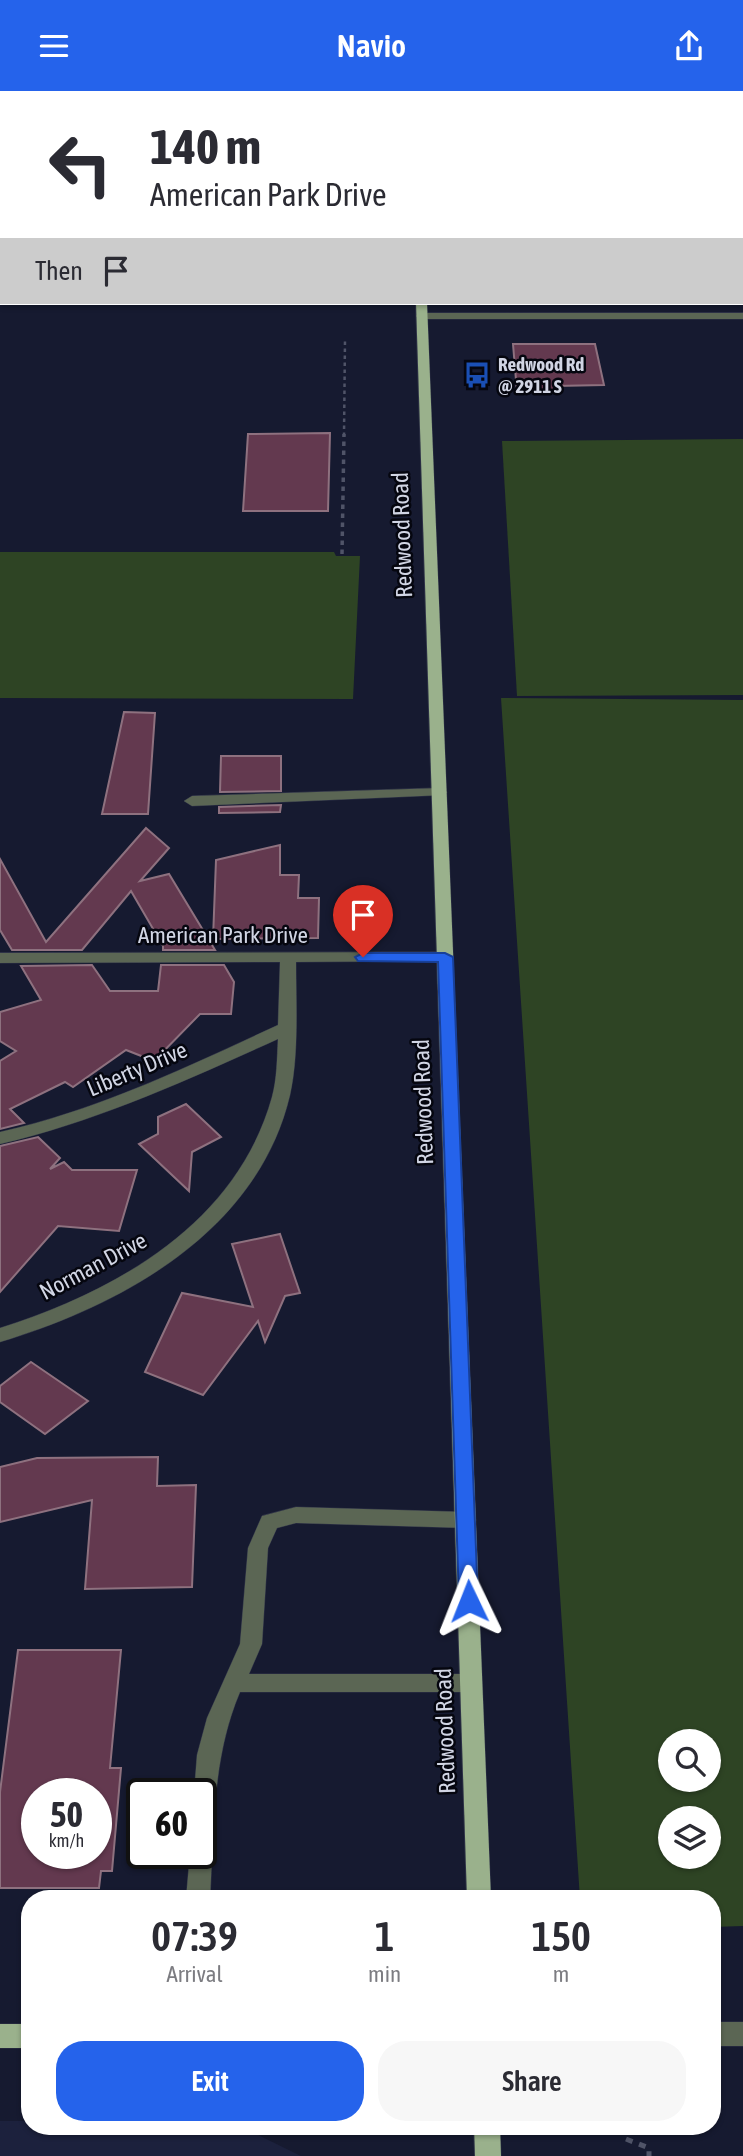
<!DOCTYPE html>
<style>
:root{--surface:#fff;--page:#f7f7f7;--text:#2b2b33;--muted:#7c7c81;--accent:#2563eb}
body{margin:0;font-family:"Asap Condensed",sans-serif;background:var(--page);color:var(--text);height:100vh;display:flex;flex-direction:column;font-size:26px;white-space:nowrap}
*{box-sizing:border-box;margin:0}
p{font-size:23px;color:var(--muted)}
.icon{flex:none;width:38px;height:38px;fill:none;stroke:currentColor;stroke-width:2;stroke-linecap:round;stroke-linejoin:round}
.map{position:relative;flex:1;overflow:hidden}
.details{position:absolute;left:21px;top:1799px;width:700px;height:245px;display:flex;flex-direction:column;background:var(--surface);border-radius:28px;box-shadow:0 2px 5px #0004}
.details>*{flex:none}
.banner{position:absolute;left:0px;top:0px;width:744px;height:214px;box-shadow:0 2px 5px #0004;background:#fff;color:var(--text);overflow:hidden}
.controls{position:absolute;left:658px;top:1638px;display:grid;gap:14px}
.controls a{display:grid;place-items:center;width:63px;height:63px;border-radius:50%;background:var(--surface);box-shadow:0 2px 5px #0004;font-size:35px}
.speed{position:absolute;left:21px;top:1687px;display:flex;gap:14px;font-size:35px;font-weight:700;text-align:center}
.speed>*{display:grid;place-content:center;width:91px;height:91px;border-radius:50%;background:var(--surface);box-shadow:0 2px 5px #0004;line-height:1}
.speed small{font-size:18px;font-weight:400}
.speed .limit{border:4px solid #111;border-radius:10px;background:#fff;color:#111}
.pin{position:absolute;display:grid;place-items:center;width:60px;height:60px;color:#fff;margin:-72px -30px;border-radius:50% 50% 50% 0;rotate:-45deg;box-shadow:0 0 7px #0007}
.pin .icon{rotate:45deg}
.me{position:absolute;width:77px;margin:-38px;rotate:358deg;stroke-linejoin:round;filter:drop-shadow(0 0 5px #0008)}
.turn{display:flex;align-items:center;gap:24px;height:147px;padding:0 35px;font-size:32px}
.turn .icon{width:91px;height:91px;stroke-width:2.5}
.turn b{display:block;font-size:49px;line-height:60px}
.then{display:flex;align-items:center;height:66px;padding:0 35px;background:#0003;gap:14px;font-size:26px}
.eta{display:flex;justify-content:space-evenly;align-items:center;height:119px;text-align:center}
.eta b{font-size:42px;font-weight:600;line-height:49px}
.action{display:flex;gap:14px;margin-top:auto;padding:14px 35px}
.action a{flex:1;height:80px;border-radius:28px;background:var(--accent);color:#fff;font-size:28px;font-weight:600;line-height:80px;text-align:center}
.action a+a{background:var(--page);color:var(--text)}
header{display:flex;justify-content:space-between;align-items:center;height:91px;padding:0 35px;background:var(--accent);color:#fff;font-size:32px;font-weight:600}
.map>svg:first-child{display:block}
.built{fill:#1c213d}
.green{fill:#2e4424;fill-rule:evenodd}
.building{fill:#63394f;stroke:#8e717f;stroke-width:2;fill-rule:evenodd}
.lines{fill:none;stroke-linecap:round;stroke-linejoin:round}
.minor-casing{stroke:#303449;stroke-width:1}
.major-casing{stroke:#303449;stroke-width:1}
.path-far2{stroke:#505468;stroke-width:2.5;stroke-dasharray:3.5 3.5;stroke-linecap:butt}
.path-far1{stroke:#505468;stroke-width:3.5;stroke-dasharray:4.5 4.5;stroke-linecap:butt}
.path{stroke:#505468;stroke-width:5;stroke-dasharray:7 7;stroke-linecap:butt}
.minor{fill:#5b6654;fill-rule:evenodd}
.major{fill:#9ab18c;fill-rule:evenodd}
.route{fill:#2563eb;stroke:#184099;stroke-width:2}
.labels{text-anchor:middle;stroke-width:5;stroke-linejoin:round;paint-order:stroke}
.far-poi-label{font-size:19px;font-weight:bold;fill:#d1d5e4;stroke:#05060f;text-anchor:start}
.street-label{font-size:23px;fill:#d1d5e4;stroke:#05060f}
</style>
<header><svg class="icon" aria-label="menu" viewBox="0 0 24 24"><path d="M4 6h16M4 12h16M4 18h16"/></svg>Navio<svg class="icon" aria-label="share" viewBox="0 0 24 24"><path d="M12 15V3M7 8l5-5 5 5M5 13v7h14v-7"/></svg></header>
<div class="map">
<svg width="743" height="2065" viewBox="0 0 743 2065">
<rect width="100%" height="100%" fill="#161a30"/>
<path class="built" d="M0,2030H30V2035H240L301,2065H0Z"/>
<g class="green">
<path d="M743,348V604L517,605L502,350Z"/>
<path d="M0,461H334L336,465H360L353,608L0,607Z"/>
<path d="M501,607L743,609V1835L712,1836V1808H580ZM670,1650H709V1689H670ZM670,1727H709V1766H670Z"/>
</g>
<g class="building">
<path d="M513,253H595L604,294L555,295V301H517Z"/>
<path d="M330,342L328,420H243L248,343Z"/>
<path d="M124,621L155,622L148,723H102Z"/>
<path d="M221,665H281V700L220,701Z"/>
<path d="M281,714L280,721L219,722V716Z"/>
<path d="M146,737L169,757L140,790L169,783L215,859H163V855L131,800L82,859H12L0,839V768L46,851Z"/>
<path d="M280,754V784H299L298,807H319L318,847L213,848L216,769Z"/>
<path d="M92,874L110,900H158L161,874H224L234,891L231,923H200L154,970L126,959L73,996L65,991L10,1018L24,1032L0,1038V970L16,960L0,950V921L41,909L21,875Z"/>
<path d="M186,1013L221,1046L192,1061L189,1100L139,1053L158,1043V1026Z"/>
<path d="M38,1046L60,1067L50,1078L64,1071L72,1079H137L119,1140L58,1135L0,1201V1055Z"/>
<path d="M280,1143L300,1202L285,1205L265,1251L258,1230L203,1304L145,1281L182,1202L253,1216L232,1153Z"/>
<path d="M31,1271L88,1310L45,1343L0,1311V1295Z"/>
<path d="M158,1366L157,1395L196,1394L192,1496L85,1498L92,1409L0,1431V1376L37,1367Z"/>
<path d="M18,1559H121L110,1677H121L112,1780H101L99,1797H0V1701ZM37,1703H96V1762H37Z"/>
</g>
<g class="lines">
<g class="minor-casing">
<g id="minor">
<rect x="513" y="0" width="10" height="2"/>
<rect x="742" y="71" width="1" height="6"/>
<path d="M743,222V228H422L416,225L422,222Z"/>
<path d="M440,697L447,701L445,704L192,715L184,710L192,705Z"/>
<path d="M445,861L453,866L451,870L296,871C296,913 299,964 290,1004C258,1140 123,1214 0,1251V1237C117,1200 237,1132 272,1006C277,988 277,967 278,948C187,989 98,1030 0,1053V1041C98,1019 187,976 278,934L280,871L0,872V862Z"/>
<path d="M296,1416L466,1421L473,1423L476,1429L473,1435L466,1437L296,1432L277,1437L268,1457L262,1553L249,1583H471L479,1586L482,1592L479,1598L471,1601H240C212,1667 214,1737 210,1808H186L190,1762H201V1703H194L197,1664L207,1627L240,1553L248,1457L262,1425Z"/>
<rect x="712" y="1931" width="31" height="24"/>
</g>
</g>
<g class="major-casing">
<g id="major">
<rect x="408" y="0" width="10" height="2"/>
<path d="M416,212H427L491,1808H467Z"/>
<rect x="0" y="1933" width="30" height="24"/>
<path d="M474,2035H500L501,2065H475Z"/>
</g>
</g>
<path class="path-far2" d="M344,345L345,249"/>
<path class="path-far1" d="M342,463L344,343"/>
<path class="path" d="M626,2048L649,2057V2065"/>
<use href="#minor" class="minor"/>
<use href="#major" class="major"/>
</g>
<path class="route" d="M363,862H445L453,866L478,1510L475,1516L469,1518L462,1516L459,1510L438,871L358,870L355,866Z"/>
<defs>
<g id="bus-bare" transform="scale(2.1)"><path d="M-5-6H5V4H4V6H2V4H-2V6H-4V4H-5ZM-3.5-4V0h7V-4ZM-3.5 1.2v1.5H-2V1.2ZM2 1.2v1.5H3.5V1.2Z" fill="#1a4fb4" stroke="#05060f" stroke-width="2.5" paint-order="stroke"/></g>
</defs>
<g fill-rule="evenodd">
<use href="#bus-bare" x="477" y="284"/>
</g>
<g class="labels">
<g class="far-poi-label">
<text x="498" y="280">Redwood Rd<tspan x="498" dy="22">@ 2911 S</tspan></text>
</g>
<g class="street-label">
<text transform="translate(402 444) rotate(-92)" y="8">Redwood Road</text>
<text x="223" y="852">American Park Drive</text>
<text transform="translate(137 978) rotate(-23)" y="8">Liberty Drive</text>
<text transform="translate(423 1011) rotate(-92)" y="8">Redwood Road</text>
<text transform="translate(93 1175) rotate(-28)" y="8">Norman Drive</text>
<text transform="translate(445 1640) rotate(-92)" y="8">Redwood Road</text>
</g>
</g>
</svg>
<div class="controls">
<a><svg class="icon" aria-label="search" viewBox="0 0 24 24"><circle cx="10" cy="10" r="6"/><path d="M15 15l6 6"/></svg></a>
<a><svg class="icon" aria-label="layers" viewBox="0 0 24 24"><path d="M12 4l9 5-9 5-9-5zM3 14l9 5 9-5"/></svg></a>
</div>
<div class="speed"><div>50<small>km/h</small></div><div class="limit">60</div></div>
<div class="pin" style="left:363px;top:866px;background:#d93025"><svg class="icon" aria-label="arrive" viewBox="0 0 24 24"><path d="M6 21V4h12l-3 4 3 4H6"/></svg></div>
<svg class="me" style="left:469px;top:1510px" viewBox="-20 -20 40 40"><path d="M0-17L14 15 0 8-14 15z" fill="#2563eb" stroke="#fff" stroke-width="4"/></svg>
<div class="banner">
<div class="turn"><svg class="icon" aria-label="left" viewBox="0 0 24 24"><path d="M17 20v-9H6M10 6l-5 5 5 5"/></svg><div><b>140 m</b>American Park Drive</div></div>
<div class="then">Then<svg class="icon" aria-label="arrive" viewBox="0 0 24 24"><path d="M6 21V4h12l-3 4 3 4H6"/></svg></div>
</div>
<section class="details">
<div class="eta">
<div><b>07:39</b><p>Arrival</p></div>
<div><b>1</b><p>min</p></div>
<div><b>150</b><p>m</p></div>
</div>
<div class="action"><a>Exit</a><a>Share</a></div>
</section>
</div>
